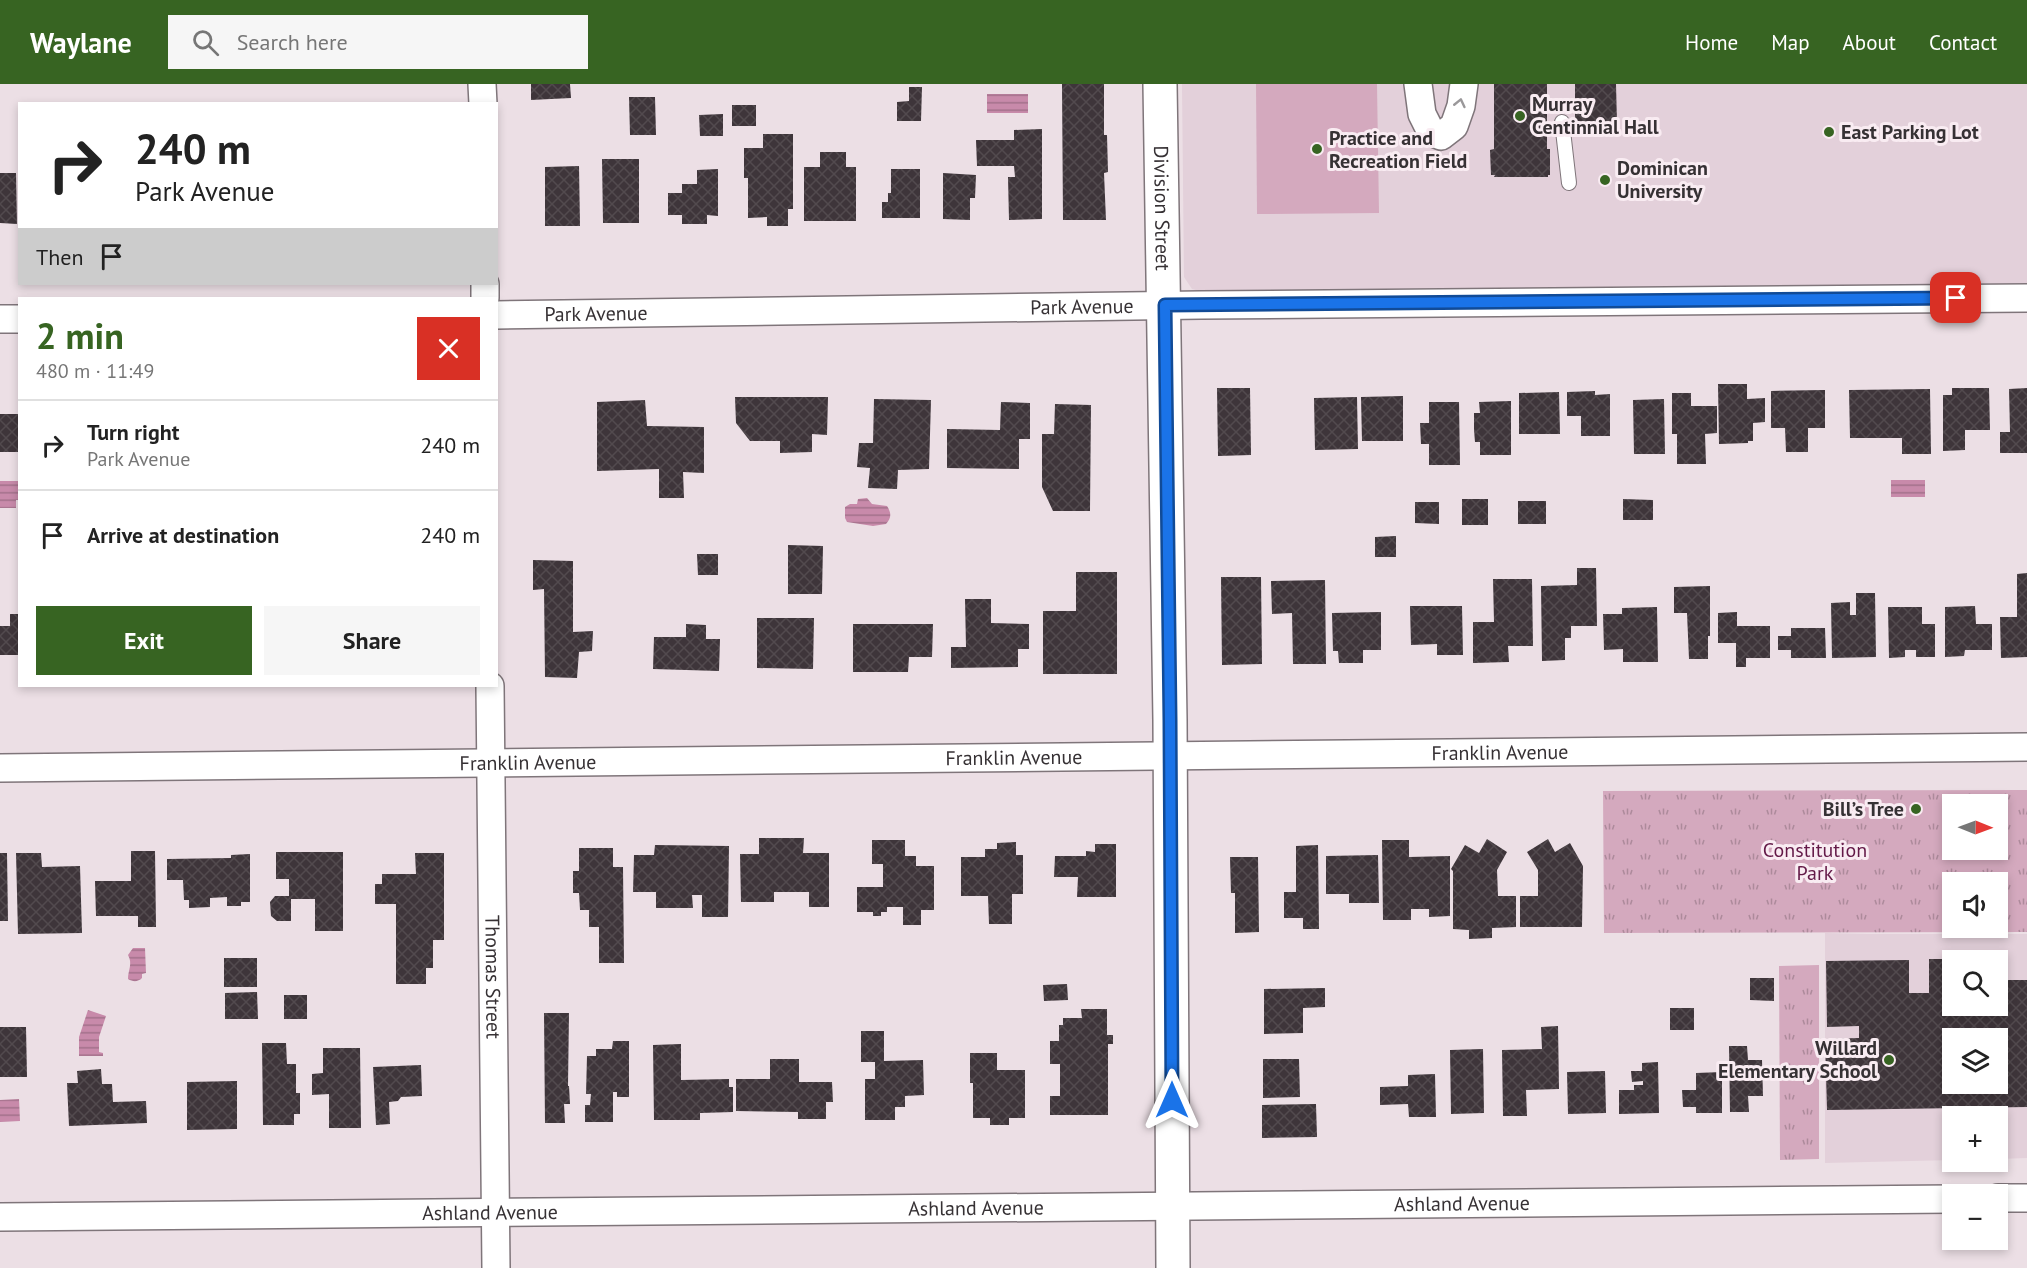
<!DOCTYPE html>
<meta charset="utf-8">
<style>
:root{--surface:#fff;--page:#f6f6f6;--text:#222;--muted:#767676;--line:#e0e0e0;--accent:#376422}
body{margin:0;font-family:"PT Sans",sans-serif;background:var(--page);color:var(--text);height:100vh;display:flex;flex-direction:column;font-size:22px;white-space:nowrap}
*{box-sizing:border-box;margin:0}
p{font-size:20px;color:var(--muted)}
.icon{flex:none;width:33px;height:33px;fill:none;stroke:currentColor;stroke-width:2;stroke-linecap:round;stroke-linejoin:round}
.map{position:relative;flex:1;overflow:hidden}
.details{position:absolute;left:18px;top:213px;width:480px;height:390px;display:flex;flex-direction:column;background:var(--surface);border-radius:0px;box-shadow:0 3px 9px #0003}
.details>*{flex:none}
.top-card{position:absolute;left:18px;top:18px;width:480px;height:183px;border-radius:0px;box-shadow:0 3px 9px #0003;background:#fff;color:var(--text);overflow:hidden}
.needle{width:39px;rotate:91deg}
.tools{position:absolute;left:1942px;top:710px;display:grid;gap:12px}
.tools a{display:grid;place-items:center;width:66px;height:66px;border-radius:0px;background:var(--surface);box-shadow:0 3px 9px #0003;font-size:30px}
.pin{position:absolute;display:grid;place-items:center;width:51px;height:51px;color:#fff;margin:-26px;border-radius:12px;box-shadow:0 3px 9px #0006}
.me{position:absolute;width:66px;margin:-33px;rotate:0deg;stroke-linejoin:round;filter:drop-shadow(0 0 4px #0008)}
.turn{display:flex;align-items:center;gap:21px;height:126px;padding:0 18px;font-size:27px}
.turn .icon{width:78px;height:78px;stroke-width:2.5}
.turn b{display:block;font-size:42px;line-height:51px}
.then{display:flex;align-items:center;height:57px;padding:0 18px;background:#0003;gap:12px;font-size:22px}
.round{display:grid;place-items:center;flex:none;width:63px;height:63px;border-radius:0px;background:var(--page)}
.summary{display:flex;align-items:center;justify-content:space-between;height:102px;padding:0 18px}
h1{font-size:36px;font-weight:600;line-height:45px;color:var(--accent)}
.primary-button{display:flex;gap:12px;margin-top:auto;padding:12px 18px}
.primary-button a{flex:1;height:69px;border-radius:0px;background:var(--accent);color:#fff;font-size:24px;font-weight:600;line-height:69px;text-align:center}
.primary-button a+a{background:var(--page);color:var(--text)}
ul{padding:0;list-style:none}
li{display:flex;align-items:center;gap:18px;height:90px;padding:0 18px;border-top:2px solid var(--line)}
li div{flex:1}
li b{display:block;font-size:22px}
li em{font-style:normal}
header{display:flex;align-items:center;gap:36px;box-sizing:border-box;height:84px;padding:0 30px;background:var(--accent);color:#fff}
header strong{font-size:28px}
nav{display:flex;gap:33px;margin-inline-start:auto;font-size:21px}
.search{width:420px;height:54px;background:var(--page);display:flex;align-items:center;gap:15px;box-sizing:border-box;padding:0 21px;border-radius:0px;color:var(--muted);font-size:22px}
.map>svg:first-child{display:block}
.built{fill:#e3d0da;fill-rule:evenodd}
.green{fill:#d4a9be}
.park{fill:url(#park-tufts);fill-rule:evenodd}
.water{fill:url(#water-rules)}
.building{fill:url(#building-cross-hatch);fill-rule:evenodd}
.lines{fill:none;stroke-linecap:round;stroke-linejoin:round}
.service-casing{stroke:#7f757a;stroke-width:16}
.minor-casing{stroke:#7f757a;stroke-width:30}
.tertiary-casing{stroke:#7f757a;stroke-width:36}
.service{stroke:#fff;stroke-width:14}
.minor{stroke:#fff;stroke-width:27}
.tertiary{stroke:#fff;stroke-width:33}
.oneway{stroke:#9a989a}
.route-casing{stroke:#114b97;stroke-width:15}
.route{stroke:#1a73e8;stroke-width:10}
.poi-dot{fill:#376422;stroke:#f9ecf2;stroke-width:2}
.labels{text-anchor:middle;stroke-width:6;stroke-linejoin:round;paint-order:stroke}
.poi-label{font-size:20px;font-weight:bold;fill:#363134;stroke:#f9ecf2;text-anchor:start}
.street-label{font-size:20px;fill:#363134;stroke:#f9ecf2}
.park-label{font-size:20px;fill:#631947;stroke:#f9ecf2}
</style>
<header>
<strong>Waylane</strong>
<div class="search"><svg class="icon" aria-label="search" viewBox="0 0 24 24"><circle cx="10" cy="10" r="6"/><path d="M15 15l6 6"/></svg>Search here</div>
<nav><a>Home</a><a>Map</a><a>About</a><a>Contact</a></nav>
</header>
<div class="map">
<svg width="2027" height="1184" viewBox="0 0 2027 1184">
<defs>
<pattern id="park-tufts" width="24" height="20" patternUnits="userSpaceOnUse" patternTransform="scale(1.5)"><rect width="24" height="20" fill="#d4a9be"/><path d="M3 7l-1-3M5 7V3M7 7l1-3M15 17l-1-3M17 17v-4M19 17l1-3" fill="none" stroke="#ad8a9b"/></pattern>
<pattern id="water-rules" width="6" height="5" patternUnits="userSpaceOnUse" patternTransform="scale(1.5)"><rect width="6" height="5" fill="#c88aaa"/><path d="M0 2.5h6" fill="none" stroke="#a3718b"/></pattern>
<pattern id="building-cross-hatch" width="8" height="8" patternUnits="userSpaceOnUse" patternTransform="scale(1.5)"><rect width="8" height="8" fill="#3e353a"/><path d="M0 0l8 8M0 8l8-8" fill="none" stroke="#524a4e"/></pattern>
</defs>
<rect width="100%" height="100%" fill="#ecdfe5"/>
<g class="built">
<path d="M1182,0H2027V201L1204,208L1192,205L1184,193Z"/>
<path d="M1825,849L1867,850H2027V1074L1998,1075V1032H1953V1076L1825,1079ZM1953,876H1998V921H1953ZM1953,954H1998V999H1953Z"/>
</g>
<path class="green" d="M1256,0H1377L1379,129L1257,130Z"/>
<g class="park">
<path d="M2027,706V848L1604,849L1603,707ZM1953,720H1998V765H1953ZM1953,798H1998V843H1953Z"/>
<path d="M1819,881V1075L1780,1076L1779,882Z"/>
</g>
<g class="water">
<rect x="987" y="10" width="41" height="19"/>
<rect x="1891" y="396" width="34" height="17"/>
<path d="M0,397H19V416H16V424H0Z"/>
<path d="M867,414L872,420L887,422C892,430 891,434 886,440L873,442L847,438L845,434V423L850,420H857L858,415Z"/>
<path d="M133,864H145L146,889L142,890V894C138,898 133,898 128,895C128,886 133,880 128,871Z"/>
<path d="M88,926L106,932L99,953V968L103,969V972H79V953Z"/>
<path d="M19,1015L20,1037L0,1038V1016Z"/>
</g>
<g class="building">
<path d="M531,0H570L571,14L531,16Z"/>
<path d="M1062,0H1104V51H1107L1108,88L1104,89L1106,136H1063Z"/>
<path d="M1494,0H1547V65H1550V91H1548V93H1494L1495,91H1491L1490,66L1494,65Z"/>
<path d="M1575,0H1616L1617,39H1575Z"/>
<path d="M909,3H922L921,37H897V18L909,17Z"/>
<path d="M629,13H655L656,51H630Z"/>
<rect x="732" y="21" width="24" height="21"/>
<path d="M723,30V52H700L699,31Z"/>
<path d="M1042,45V135L1009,136L1008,93H1015L1014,82H977L976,56H1014V46Z"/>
<path d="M763,50H793V125H788V142H767V133L748,134V94H744V64H763Z"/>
<path d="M820,68H846V83H856V137H804V83H820Z"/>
<path d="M602,75H639V139H603Z"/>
<path d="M579,82L580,142H545V83Z"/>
<path d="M718,85V132L707,131V140H682V131H668V109H682V100H697V86Z"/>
<path d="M891,85H920V134H882V118H888V109H891Z"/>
<path d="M0,89H16L17,140L0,139Z"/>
<path d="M943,89L976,91L975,114H970V136L943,135Z"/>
<path d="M1718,300H1747V315L1765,314V338L1753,339V357H1748V359L1719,360Z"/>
<path d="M1217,304H1250L1251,371L1218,372Z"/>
<path d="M1952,304H1989L1990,346H1965V366L1943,367V311H1952Z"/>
<path d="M2027,304V369H2000V348H2010L2009,305Z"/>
<path d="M1930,305L1931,370H1902V354H1850L1849,306Z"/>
<path d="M1825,306V344H1808V368H1786L1785,344H1771V307Z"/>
<path d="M1595,307V311L1610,310V352H1581V332H1567V308Z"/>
<path d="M1559,308L1560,350H1519V309Z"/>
<path d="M1672,309H1691V322H1717V349L1705,350L1706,380H1677V350H1672Z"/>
<path d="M1403,312V357H1362L1361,313Z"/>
<path d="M735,313H828L827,351L812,350V368L780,369V357H750L736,339Z"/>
<path d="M1357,313L1358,365L1315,366L1314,314Z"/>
<path d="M874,315L931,316L929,385L898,386L897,405L868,404L870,384L857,383L859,359H873Z"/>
<path d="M1664,315L1665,370H1634L1633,316Z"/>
<path d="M645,316L647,342L704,343V389L683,388L684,414H659V385L597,387V318Z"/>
<path d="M1511,317V371H1480V358H1475L1474,346V329H1480L1479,318Z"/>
<path d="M1001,318L1030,319V355H1019V385L947,384V345L1000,346Z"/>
<path d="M1429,318H1459L1460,381H1429V360H1421L1420,339H1429Z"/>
<path d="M1055,320L1091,321L1090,427H1053L1042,403V350H1054Z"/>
<rect x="0" y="330" width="20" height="38"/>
<rect x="1462" y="415" width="26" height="26"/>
<path d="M1623,415L1653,416V436H1623Z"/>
<rect x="1518" y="417" width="28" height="23"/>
<path d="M1415,418H1439V440L1415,439Z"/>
<path d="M1396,452V473H1375V453Z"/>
<path d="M788,461L823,462L822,510H788Z"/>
<path d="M697,470H718V491H698Z"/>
<path d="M533,476L573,477V548L593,547L592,567L579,568L577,594L545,593L544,505L533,506Z"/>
<path d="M1577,484H1596L1597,542H1571V554H1565V576L1542,577L1541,502L1577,501Z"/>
<path d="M1076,488H1117V590H1043V527H1076Z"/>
<path d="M2027,489V573L2001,574L2000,533H2017V490Z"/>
<path d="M1221,493H1261L1262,580L1222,581Z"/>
<path d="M1493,495H1532L1533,562H1508L1509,578L1473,579V538H1494Z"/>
<path d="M1325,496L1326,580H1293L1292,529L1272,530L1271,497Z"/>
<path d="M1710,502V552H1708V575H1689L1687,529H1674V503Z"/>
<path d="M1856,509H1875L1876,573L1832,574L1831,519L1850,518V531H1856Z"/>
<path d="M965,515H991V539L1029,540V565H1018V583L951,584V563H966Z"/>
<path d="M1410,522H1462L1463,571H1437V560L1411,561Z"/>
<path d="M1975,522L1976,540H1992V566H1965L1964,572L1945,573V523Z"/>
<path d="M1657,523L1658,578H1623V565L1604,566L1603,530H1622V524Z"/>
<path d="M1888,523H1922V540H1935V573H1916V566H1905V573L1889,574Z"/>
<path d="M1381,528V566H1363V579H1339L1338,567H1333L1332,529Z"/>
<path d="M1737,528V542H1770V574H1746V583H1736V559H1718V529Z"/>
<path d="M10,530H20V571H0V542H10Z"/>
<path d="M757,534H814L813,585L757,584Z"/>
<path d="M686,540L706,541V555H720L719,587L653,585L654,553H686Z"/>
<path d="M853,540H933L932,573H909L908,588H853Z"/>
<path d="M1791,544H1825L1826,574H1791V566H1778V552H1791Z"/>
<path d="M759,754H804L803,769H829V823H809V808H774V818H741L740,770H759Z"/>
<path d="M1487,755L1507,768L1497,786L1498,812H1516V843L1492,844V854L1469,855V846L1453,845V787L1451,785L1465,761L1479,769Z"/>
<path d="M1548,755L1555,768L1570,759L1583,782L1582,843H1520V812H1538V786L1527,768Z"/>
<path d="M872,756H905V772H916V782H934V826H921V841H903V823H887V828H881V832H873V828H857V803H883V780H872Z"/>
<path d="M1382,756H1409V773L1450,772V832L1429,833V825H1411V836H1383Z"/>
<path d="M1016,758V771H1023V810H1012V840H989L988,812H961V773H985V765H997V759Z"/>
<path d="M1095,760H1116V813H1077L1078,793H1054L1055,772H1086V767L1095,768Z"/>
<path d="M655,761L729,762L728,833H702V811H692L693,824H656V808H633L634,771H654Z"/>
<path d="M1318,761L1319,845H1303V834H1284V808H1296V762Z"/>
<path d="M579,764H613V783H623L624,879H599V843H589V826H580L579,809H573V787H579Z"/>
<path d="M131,767H155L156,843H138V832H96L95,797H131Z"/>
<path d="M276,768H343V847H315V815H291V837H277L271,832L270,818L275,812H289V795H276Z"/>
<path d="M0,769H7L8,837H0Z"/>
<path d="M16,769H41L42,783L80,782L82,849L18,850Z"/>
<path d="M415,769H444V856H433V884H426V900H396V820H375V800H382V790H416Z"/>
<path d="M250,770V818H241V822H227V813L210,814V823L189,824V816H184L183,796H167V775L231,774V771Z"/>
<path d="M1378,771L1379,819H1349V810H1326V772Z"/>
<path d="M1230,773H1258L1259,848L1235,849V809H1231Z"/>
<rect x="224" y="874" width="33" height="29"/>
<path d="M1998,874H2005L2006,896H2027V1023L1827,1026L1825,955L1859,954V942L1827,943L1826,877L1909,876V909H1929V875H1953V921H1998ZM1953,954H1998V999H1953Z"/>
<path d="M1750,894H1774V917L1750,916Z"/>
<path d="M1067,900L1068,916L1044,917L1043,901Z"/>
<path d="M1325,904V923L1303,924V949L1264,950V905Z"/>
<path d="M257,908L258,935H225V909Z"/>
<rect x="284" y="911" width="23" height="24"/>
<rect x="1670" y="924" width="24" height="22"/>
<path d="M1081,925H1107V951H1113V960H1108V1031H1050V1012H1060V980H1050V957H1059V941H1063V934H1082Z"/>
<path d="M544,929H569L568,1002H569L570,1020H564L565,1039H545Z"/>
<path d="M1558,942L1559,1005L1526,1006L1527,1032H1503L1502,966L1542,965L1541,943Z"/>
<path d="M0,943H26L27,993H0Z"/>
<path d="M861,947H884V977L923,976L924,1011L905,1012V1023H895V1036H865V995H875V978H861Z"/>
<path d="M613,957H629V1013H617V1008H613V1038H585V1021H590L591,1010H586L587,972H596V965H612Z"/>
<path d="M262,959H286L287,980H296V1009H300V1030H294V1041H263Z"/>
<path d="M681,960V996L729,995V1003H733V1028L700,1029V1036H654L653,961Z"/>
<path d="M1729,962H1747L1748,976H1762L1763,1012H1748L1749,1028H1730Z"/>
<path d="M323,964H360L361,1044H329V1010L312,1011V990L323,989Z"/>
<path d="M1483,965L1484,1029L1451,1030L1450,966Z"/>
<path d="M970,969H997V986H1025V1034H1009V1041H990V1034H973V999H970Z"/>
<path d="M770,975H799V998H832L833,1018H826V1035H798V1028L736,1027V995H770Z"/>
<path d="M1263,975H1299L1300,1013L1263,1014Z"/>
<path d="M1658,978L1659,1029L1619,1030V1006H1634V1001H1643V997L1632,998L1631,987H1642V979Z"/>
<path d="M421,981L422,1012L401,1013L398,1017L389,1018L390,1040L376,1041L373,983Z"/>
<path d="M101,985L102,1000H112L113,1018L146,1017L147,1039L69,1042L67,999H78L77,987Z"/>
<path d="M1605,987L1606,1029L1568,1030L1567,988Z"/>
<path d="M1722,988V1029H1696V1023H1683L1682,1006H1696V989Z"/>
<path d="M1435,990L1436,1033H1409L1408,1020L1380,1021V1003L1408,1002V991Z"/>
<path d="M237,997V1045L187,1046V998Z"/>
<path d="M1316,1020L1317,1053L1262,1054V1021Z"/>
</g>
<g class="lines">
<g class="service-casing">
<path id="service" d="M1562,38L1569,99"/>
</g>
<g class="minor-casing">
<g id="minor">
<path d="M482,0L483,20"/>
<path d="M1418,0L1422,30L1431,48L1441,52L1454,42L1461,22L1464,0"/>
<path d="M485,200V214"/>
<path id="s1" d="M496,231L1201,221L2027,214"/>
<path d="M0,235H20"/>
<path id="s2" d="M490,602L496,1184"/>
<path id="s3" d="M0,684L2027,663"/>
<path d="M1998,1114H2027"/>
<path id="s4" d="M0,1133L1953,1115"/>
</g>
</g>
<g class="tertiary-casing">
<g id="tertiary">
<path id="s5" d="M1160,0L1170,636L1173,1184"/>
</g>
</g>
<use href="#service" class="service"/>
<use href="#minor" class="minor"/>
<use href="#tertiary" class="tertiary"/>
</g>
<defs><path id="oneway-chevron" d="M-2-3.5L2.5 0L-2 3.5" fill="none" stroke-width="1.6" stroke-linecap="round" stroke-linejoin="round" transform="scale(1.5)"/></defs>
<use class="oneway" href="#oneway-chevron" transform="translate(1460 19) rotate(-77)"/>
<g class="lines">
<g class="route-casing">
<path id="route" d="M1172,1016L1170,636L1165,221L1956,214"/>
</g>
<use href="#route" class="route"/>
</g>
<g class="poi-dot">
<circle cx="1520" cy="32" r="6"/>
<circle cx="1829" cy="48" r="6"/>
<circle cx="1317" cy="65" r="6"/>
<circle cx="1605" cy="96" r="6"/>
<circle cx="1916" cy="725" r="6"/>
<circle cx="1889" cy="976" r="6"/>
</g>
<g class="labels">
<g class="poi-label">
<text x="1532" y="27">Murray<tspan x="1532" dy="23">Centinnial Hall</tspan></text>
<text x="1841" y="55">East Parking Lot</text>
<text x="1329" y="61">Practice and<tspan x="1329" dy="23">Recreation Field</tspan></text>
<text x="1617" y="91">Dominican<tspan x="1617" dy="23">University</tspan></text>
<text x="1904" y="732" text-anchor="end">Bill’s Tree</text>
<text x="1877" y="971" text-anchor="end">Willard<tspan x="1877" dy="23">Elementary School</tspan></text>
</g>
<g class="street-label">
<text dy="7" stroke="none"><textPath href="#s5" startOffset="124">Division Street</textPath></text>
<text dy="7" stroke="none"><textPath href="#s1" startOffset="586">Park Avenue</textPath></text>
<text dy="7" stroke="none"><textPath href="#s1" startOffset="100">Park Avenue</textPath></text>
<text dy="7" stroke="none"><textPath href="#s3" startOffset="1500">Franklin Avenue</textPath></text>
<text dy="7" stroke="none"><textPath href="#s3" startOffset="1014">Franklin Avenue</textPath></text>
<text dy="7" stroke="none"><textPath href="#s3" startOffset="528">Franklin Avenue</textPath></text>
<text dy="7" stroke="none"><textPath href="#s2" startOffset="291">Thomas Street</textPath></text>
<text dy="7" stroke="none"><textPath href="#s4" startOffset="1462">Ashland Avenue</textPath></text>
<text dy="7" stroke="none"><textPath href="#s4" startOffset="976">Ashland Avenue</textPath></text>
<text dy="7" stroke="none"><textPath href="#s4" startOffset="490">Ashland Avenue</textPath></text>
</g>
<g class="park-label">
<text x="1815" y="773">Constitution<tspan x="1815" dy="23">Park</tspan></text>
</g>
</g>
</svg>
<div class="tools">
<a><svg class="needle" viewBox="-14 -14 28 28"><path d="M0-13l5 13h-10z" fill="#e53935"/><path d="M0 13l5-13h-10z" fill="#767676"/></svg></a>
<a><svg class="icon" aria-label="sound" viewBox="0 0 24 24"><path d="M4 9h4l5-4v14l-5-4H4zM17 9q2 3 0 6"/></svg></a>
<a><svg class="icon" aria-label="search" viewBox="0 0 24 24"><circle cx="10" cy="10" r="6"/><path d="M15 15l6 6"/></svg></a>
<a><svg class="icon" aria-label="layers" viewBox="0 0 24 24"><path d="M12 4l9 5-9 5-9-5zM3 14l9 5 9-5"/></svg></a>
<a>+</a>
<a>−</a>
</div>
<div class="pin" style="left:1956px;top:214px;background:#d93025"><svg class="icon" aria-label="arrive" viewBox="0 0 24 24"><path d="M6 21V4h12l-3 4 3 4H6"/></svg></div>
<svg class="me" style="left:1172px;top:1016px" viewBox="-20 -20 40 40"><path d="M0-17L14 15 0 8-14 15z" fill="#1a73e8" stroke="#fff" stroke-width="4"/></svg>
<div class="top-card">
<div class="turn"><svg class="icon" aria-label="right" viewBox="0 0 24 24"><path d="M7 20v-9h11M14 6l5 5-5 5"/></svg><div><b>240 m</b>Park Avenue</div></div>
<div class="then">Then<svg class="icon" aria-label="arrive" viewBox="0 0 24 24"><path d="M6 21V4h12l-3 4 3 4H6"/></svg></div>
</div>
<section class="details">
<div class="summary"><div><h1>2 min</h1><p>480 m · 11:49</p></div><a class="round" style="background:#d93025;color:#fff"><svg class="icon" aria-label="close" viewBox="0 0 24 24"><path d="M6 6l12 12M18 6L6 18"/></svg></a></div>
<ul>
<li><svg class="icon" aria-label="right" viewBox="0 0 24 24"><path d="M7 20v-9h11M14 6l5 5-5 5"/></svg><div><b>Turn right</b><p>Park Avenue</p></div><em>240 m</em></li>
<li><svg class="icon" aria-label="arrive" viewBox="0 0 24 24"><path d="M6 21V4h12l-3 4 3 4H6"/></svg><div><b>Arrive at destination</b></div><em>240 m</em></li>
</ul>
<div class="primary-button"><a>Exit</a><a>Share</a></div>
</section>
</div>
